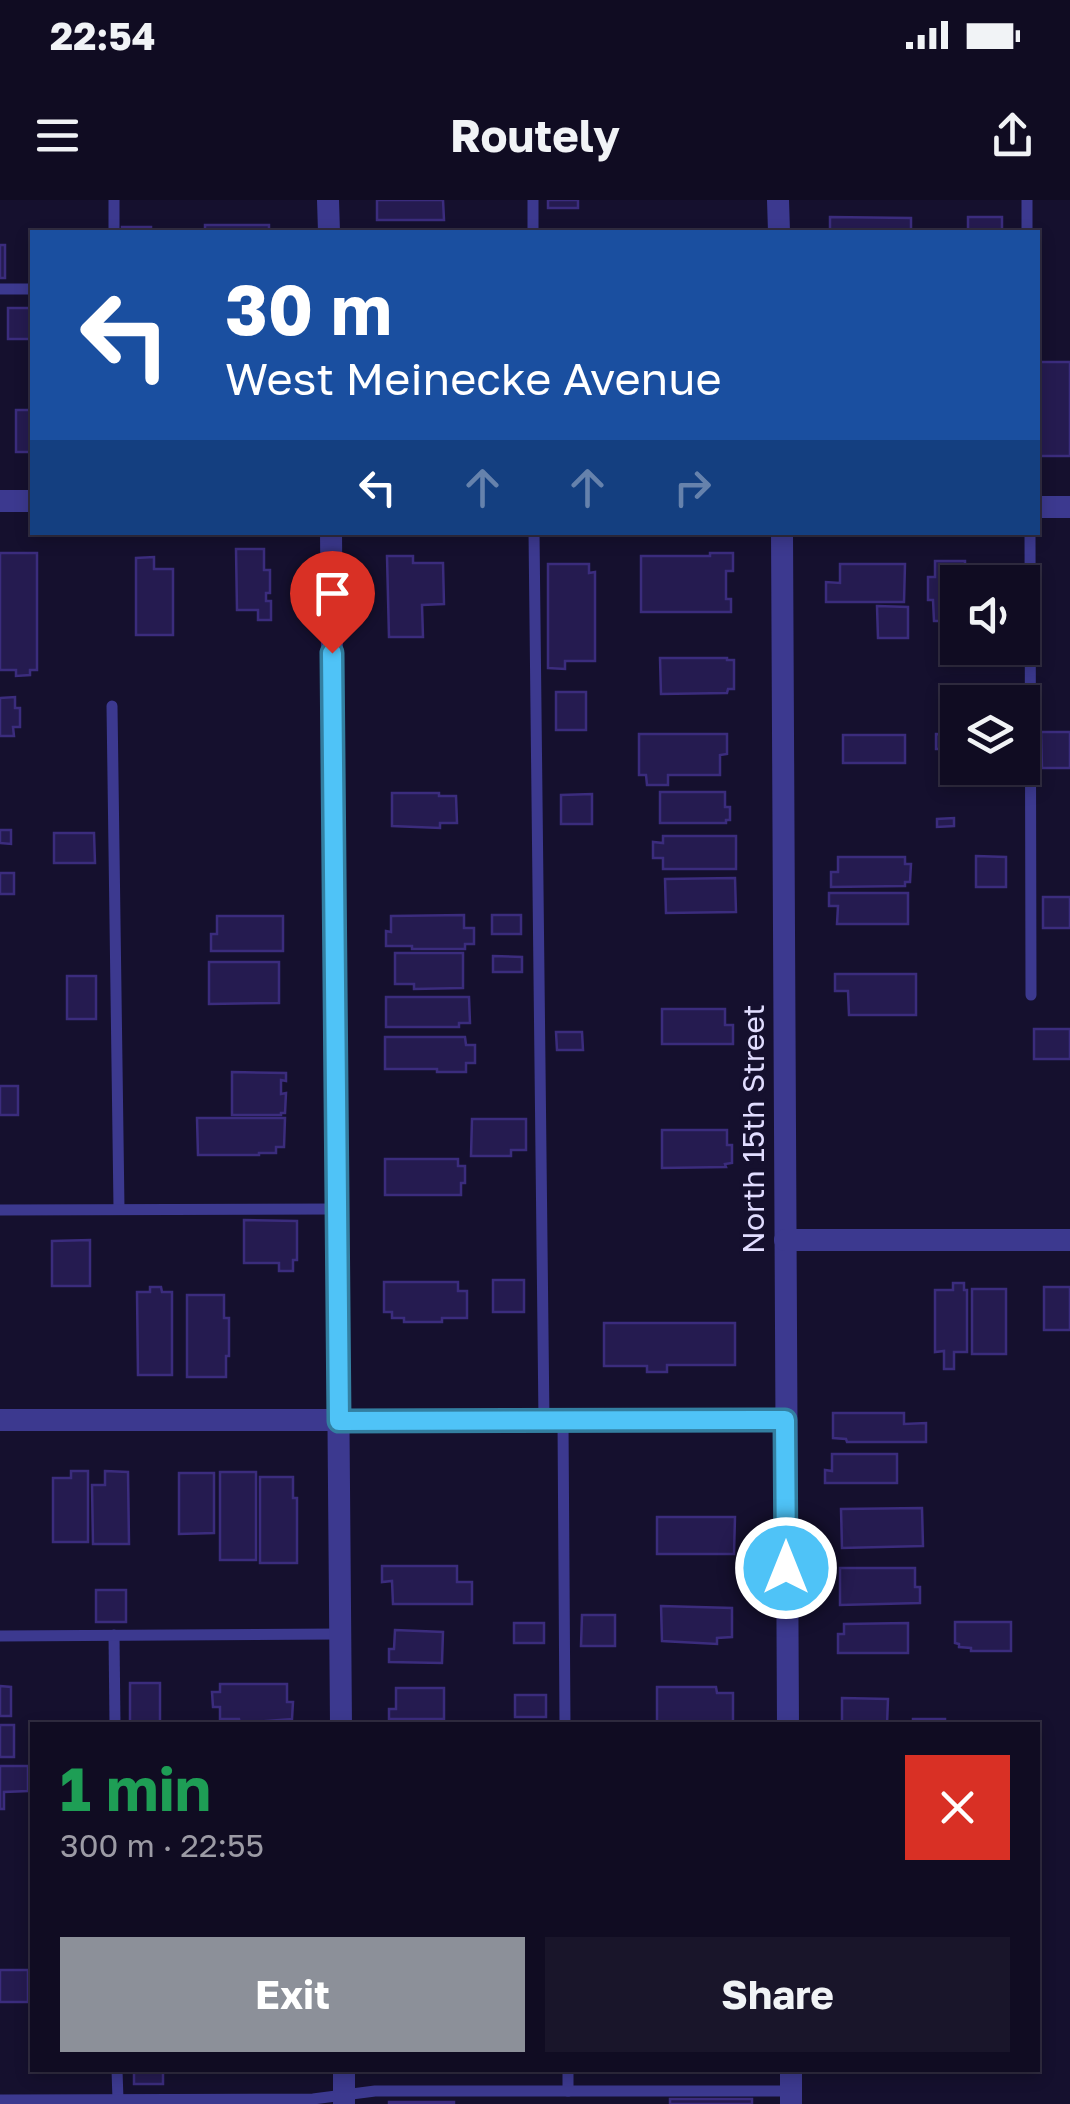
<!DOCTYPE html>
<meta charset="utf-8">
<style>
:root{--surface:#100c22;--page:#19152a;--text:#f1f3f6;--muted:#9c9ba5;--line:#302c40;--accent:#8c9099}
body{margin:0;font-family:"Golos Text",sans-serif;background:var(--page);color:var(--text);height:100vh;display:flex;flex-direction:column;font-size:38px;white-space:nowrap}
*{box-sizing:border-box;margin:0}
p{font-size:32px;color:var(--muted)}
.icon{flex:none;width:55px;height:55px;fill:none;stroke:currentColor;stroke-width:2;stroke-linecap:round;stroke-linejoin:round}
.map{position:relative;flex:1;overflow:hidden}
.details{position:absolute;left:30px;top:1522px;width:1010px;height:350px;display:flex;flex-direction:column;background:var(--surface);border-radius:0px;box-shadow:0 5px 15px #0003,0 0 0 2px var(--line)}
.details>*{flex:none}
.banner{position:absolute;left:30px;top:30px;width:1010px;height:305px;border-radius:0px;box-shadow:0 5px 15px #0003,0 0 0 2px var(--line);background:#1a4fa0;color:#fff;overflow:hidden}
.fabs{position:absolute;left:940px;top:365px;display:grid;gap:20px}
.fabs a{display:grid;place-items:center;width:100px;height:100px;border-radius:0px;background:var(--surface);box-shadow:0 5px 15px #0003,0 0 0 2px var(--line);font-size:50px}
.pin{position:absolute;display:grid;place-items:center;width:85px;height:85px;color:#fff;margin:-102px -42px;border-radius:50% 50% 50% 0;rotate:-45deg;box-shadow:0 0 10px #0007}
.pin .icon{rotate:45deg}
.me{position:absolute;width:110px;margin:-55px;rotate:0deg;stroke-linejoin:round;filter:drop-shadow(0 0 8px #0008)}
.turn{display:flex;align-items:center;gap:35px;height:210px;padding:0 30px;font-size:45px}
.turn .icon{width:130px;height:130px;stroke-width:2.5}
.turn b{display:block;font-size:70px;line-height:85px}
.lanes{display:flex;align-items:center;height:95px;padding:0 30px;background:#0003;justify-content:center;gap:50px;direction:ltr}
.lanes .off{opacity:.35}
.round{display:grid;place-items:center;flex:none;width:105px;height:105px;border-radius:0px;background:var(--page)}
.head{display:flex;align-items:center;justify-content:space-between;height:170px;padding:0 30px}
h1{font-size:60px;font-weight:700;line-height:75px;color:#1e9e55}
.button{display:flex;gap:20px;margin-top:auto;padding:20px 30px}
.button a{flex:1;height:115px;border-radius:0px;background:var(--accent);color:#fff;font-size:40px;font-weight:700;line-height:115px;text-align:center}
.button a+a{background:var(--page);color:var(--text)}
.status{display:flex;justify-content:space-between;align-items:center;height:70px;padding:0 50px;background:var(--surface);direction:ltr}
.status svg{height:28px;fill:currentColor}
header{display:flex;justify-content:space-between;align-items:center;height:130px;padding:0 30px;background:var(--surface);font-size:45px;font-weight:700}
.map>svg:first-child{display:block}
.building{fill:#251b50;stroke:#3b2c7d;stroke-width:2.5}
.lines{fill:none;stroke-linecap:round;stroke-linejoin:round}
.service{stroke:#3c398f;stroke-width:11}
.minor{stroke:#3c398f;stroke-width:22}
.route-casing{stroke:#337fa1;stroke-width:25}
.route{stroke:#4fc3f7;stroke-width:18}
.labels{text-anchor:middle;stroke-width:8;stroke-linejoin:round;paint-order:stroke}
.street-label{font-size:30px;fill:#e1ddff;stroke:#15102e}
</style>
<div class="status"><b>22:54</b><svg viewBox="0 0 49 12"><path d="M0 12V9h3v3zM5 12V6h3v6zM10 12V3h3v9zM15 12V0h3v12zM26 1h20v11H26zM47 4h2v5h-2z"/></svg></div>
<header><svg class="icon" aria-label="menu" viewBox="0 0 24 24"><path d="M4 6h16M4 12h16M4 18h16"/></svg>Routely<svg class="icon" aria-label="share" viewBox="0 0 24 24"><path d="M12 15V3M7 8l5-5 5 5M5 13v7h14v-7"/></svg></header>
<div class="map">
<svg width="1070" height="1904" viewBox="0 0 1070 1904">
<rect width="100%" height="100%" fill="#15102e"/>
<g class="building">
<path d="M377,0H443L444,20H377Z"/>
<rect x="548" y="0" width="30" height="8"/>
<path d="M830,17L911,18V32H830Z"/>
<rect x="968" y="17" width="34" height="15"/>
<rect x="205" y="25" width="64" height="7"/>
<rect x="122" y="27" width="29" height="5"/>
<rect x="0" y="45" width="5" height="33"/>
<rect x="8" y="108" width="24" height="31"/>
<rect x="1038" y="162" width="32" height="94"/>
<rect x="16" y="210" width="16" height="42"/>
<path d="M236,349H264V370H270V393H266V401H271V420H258V410H237Z"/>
<path d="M0,353H37V470H30V475L16,476V470H0Z"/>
<path d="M710,353H733V371H726V399H731V412H641V356H710Z"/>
<path d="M387,356H413V363H443L444,404L422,405L423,437H389Z"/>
<path d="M154,357V369H173V435H136V358Z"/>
<path d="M935,361H965V382H958V421H934L933,400H928V377H935Z"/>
<path d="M548,364H589V373L595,372V461H565V469L548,468Z"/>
<path d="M840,364H905L904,402H826V382L840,383Z"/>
<path d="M877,406L908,407V438H878Z"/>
<path d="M660,458H727V460H734V489H728L727,493L661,494Z"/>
<rect x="556" y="492" width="30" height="38"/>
<path d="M15,497V508H20V527H13L14,536H0V498Z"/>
<path d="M1041,532H1070V568H1042Z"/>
<path d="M639,534H727V554L720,555V575H668V585H647L646,575H639Z"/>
<path d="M936,534L958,535V566H955V549H936Z"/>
<rect x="843" y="535" width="62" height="28"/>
<path d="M660,592H725V607H730V620H726V623H660Z"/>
<path d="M392,593H439V596H456L457,623H440V628L392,626Z"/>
<path d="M592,594V624H561V595Z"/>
<path d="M954,618V626L937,627V619Z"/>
<path d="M0,630H11V644L0,643Z"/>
<path d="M54,633H94L95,663H54Z"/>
<path d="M663,636H736V669H663V658H653V642L663,643Z"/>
<path d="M976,656L1006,657V687H976Z"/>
<path d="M838,657H905V664H911L910,682H905V686L831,687V672H838Z"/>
<rect x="0" y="673" width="14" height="21"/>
<path d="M735,678L736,712L666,713L665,679Z"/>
<path d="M829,693H908V724H837L838,706H829Z"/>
<rect x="1043" y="697" width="27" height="31"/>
<path d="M464,715V728H474V744H465V749H412V746H386V731L391,732V716Z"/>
<rect x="492" y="715" width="29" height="19"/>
<path d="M217,716H283V751H211V734H217Z"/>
<path d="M395,753H463V788L414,789V784H395Z"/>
<path d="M493,756L522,757V772H493Z"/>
<path d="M209,762H279V803L209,804Z"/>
<path d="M835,774H916V815H849L848,791H835Z"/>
<rect x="67" y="776" width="29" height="43"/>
<path d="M386,797H469L470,823H459V827H386Z"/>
<path d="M662,809H725V825H733V844H662Z"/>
<rect x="1034" y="829" width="36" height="30"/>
<path d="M556,832H582L583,850H557Z"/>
<path d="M385,837H465L466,845H475V863H466V872H437V869H385Z"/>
<path d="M232,872L286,873V881L281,880V894L286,893L285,913H281V915H232Z"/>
<rect x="0" y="886" width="18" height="29"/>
<path d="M197,918H285L284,947H276V953H259V955H198Z"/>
<path d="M472,919H526V950H511V956H471Z"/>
<path d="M662,930H727V945H732V963L725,964L726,967L662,968Z"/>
<path d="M385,959H458V966H465V983H461V995H385Z"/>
<path d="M244,1020L297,1021V1060H293V1071H279V1063H244Z"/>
<path d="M90,1040V1086H52V1041Z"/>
<rect x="493" y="1080" width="31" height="32"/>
<path d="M384,1082H458V1091H467V1118H442V1122H404V1118H392V1112H384Z"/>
<path d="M953,1083H964V1090H967V1152H954V1169H944V1151L935,1152V1090H953Z"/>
<path d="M150,1087H161L162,1092H172V1175H138L137,1092H150Z"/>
<rect x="1044" y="1087" width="26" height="43"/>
<rect x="972" y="1089" width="34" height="65"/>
<path d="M187,1095H224V1118H229V1156H226V1177H187Z"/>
<path d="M604,1123H735V1165H667V1172H647V1166H604Z"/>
<path d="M833,1213H904V1224L926,1223V1242H847L846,1239L833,1238Z"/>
<path d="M832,1254H897V1283H825V1270L832,1271Z"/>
<path d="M71,1271H88V1342H53V1278H71Z"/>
<path d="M105,1271L128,1272L129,1344H93L92,1285H105Z"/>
<rect x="220" y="1272" width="36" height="88"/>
<path d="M179,1273H214V1333L179,1334Z"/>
<path d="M260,1277H293V1298H297V1363H260Z"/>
<path d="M922,1308L923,1346L842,1348L841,1309Z"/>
<path d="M657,1317H735L734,1354H657Z"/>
<path d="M382,1366H457V1382H472V1404H393L392,1381L382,1382Z"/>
<path d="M840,1368H915V1387H920V1403L840,1405Z"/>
<rect x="96" y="1390" width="30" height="32"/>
<path d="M661,1406L732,1408V1437L717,1438V1444L662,1441Z"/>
<path d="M582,1415H615V1446H581Z"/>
<path d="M955,1422H1011V1451H971V1448L959,1447V1444L955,1443Z"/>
<rect x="514" y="1423" width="30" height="20"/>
<path d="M908,1423V1453H838V1434H844V1424Z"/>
<path d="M395,1430L443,1432L442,1463L389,1462V1449H394Z"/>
<rect x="130" y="1483" width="30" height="42"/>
<path d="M220,1484H287V1502H293L292,1519L240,1523L239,1519H220V1507H213L212,1492H220Z"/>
<path d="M0,1486L11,1487V1516H0Z"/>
<path d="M657,1487H716L717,1493H733V1525H657Z"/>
<path d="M396,1488H444V1519H389V1509H396Z"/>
<rect x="515" y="1495" width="31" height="22"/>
<path d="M842,1498L888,1499L887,1525H842Z"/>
<rect x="913" y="1519" width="32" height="6"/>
<rect x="0" y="1525" width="14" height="32"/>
<path d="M0,1566H28V1591L4,1592V1609H0Z"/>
<rect x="0" y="1770" width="28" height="32"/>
<rect x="134" y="1870" width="29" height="14"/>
<rect x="670" y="1899" width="82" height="5"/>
<rect x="389" y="1902" width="65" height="2"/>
</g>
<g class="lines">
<g class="service">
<path d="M114,0V32"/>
<path d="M533,0V32"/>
<path d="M1027,0V32"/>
<path d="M0,89H32"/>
<path d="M534,332L544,1221"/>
<path d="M1030,332L1031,795"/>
<path d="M112,506L119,1008"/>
<path d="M0,1010L337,1009"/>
<path d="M563,1221L565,1525"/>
<path d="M114,1435L115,1525"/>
<path d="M0,1436L341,1434"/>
<path d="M117,1870L118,1900"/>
<path d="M568,1870V1891"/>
<path d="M0,1900L313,1899L375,1891H791"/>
</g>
<g class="minor">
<path d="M328,0L329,32"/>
<path d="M778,0L779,32"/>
<path d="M0,301H32"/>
<path d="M1038,307H1070"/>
<path d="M331,332L341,1525"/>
<path d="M782,332L788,1525"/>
<path d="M785,1040H1070"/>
<path d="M0,1220H785"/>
<path d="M344,1870V1904"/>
<path d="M791,1870V1904"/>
</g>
</g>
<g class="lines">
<g class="route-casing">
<path id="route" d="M332,453L339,1221L785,1220L786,1368"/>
</g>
<use href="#route" class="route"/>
</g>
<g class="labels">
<g class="street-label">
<text transform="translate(754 929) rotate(-90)" y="10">North 15th Street</text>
</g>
</g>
</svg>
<div class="fabs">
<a><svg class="icon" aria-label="sound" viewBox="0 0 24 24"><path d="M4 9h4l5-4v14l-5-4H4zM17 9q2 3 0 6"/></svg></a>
<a><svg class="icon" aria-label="layers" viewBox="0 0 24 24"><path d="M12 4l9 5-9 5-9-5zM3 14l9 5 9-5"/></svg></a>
</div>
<div class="pin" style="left:332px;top:453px;background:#d93025"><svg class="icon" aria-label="arrive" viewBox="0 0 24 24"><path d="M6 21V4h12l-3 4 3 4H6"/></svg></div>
<svg class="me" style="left:786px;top:1368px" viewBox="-20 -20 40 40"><circle r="17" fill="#4fc3f7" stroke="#fff" stroke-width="3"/><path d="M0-11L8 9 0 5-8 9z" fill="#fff"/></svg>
<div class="banner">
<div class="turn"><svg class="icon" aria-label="left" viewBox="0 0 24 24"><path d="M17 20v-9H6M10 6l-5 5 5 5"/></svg><div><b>30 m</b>West Meinecke Avenue</div></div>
<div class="lanes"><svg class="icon" aria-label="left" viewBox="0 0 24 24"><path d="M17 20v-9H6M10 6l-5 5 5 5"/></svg><svg class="icon off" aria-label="ahead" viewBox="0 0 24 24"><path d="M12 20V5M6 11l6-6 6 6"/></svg><svg class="icon off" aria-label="ahead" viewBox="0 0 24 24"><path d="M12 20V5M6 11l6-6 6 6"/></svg><svg class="icon off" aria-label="right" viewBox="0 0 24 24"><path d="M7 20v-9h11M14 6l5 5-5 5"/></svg></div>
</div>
<section class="details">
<div class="head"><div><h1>1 min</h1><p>300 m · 22:55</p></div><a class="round" style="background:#d93025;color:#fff"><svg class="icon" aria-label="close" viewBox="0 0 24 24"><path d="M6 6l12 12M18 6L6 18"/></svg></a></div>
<div class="button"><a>Exit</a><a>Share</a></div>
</section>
</div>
